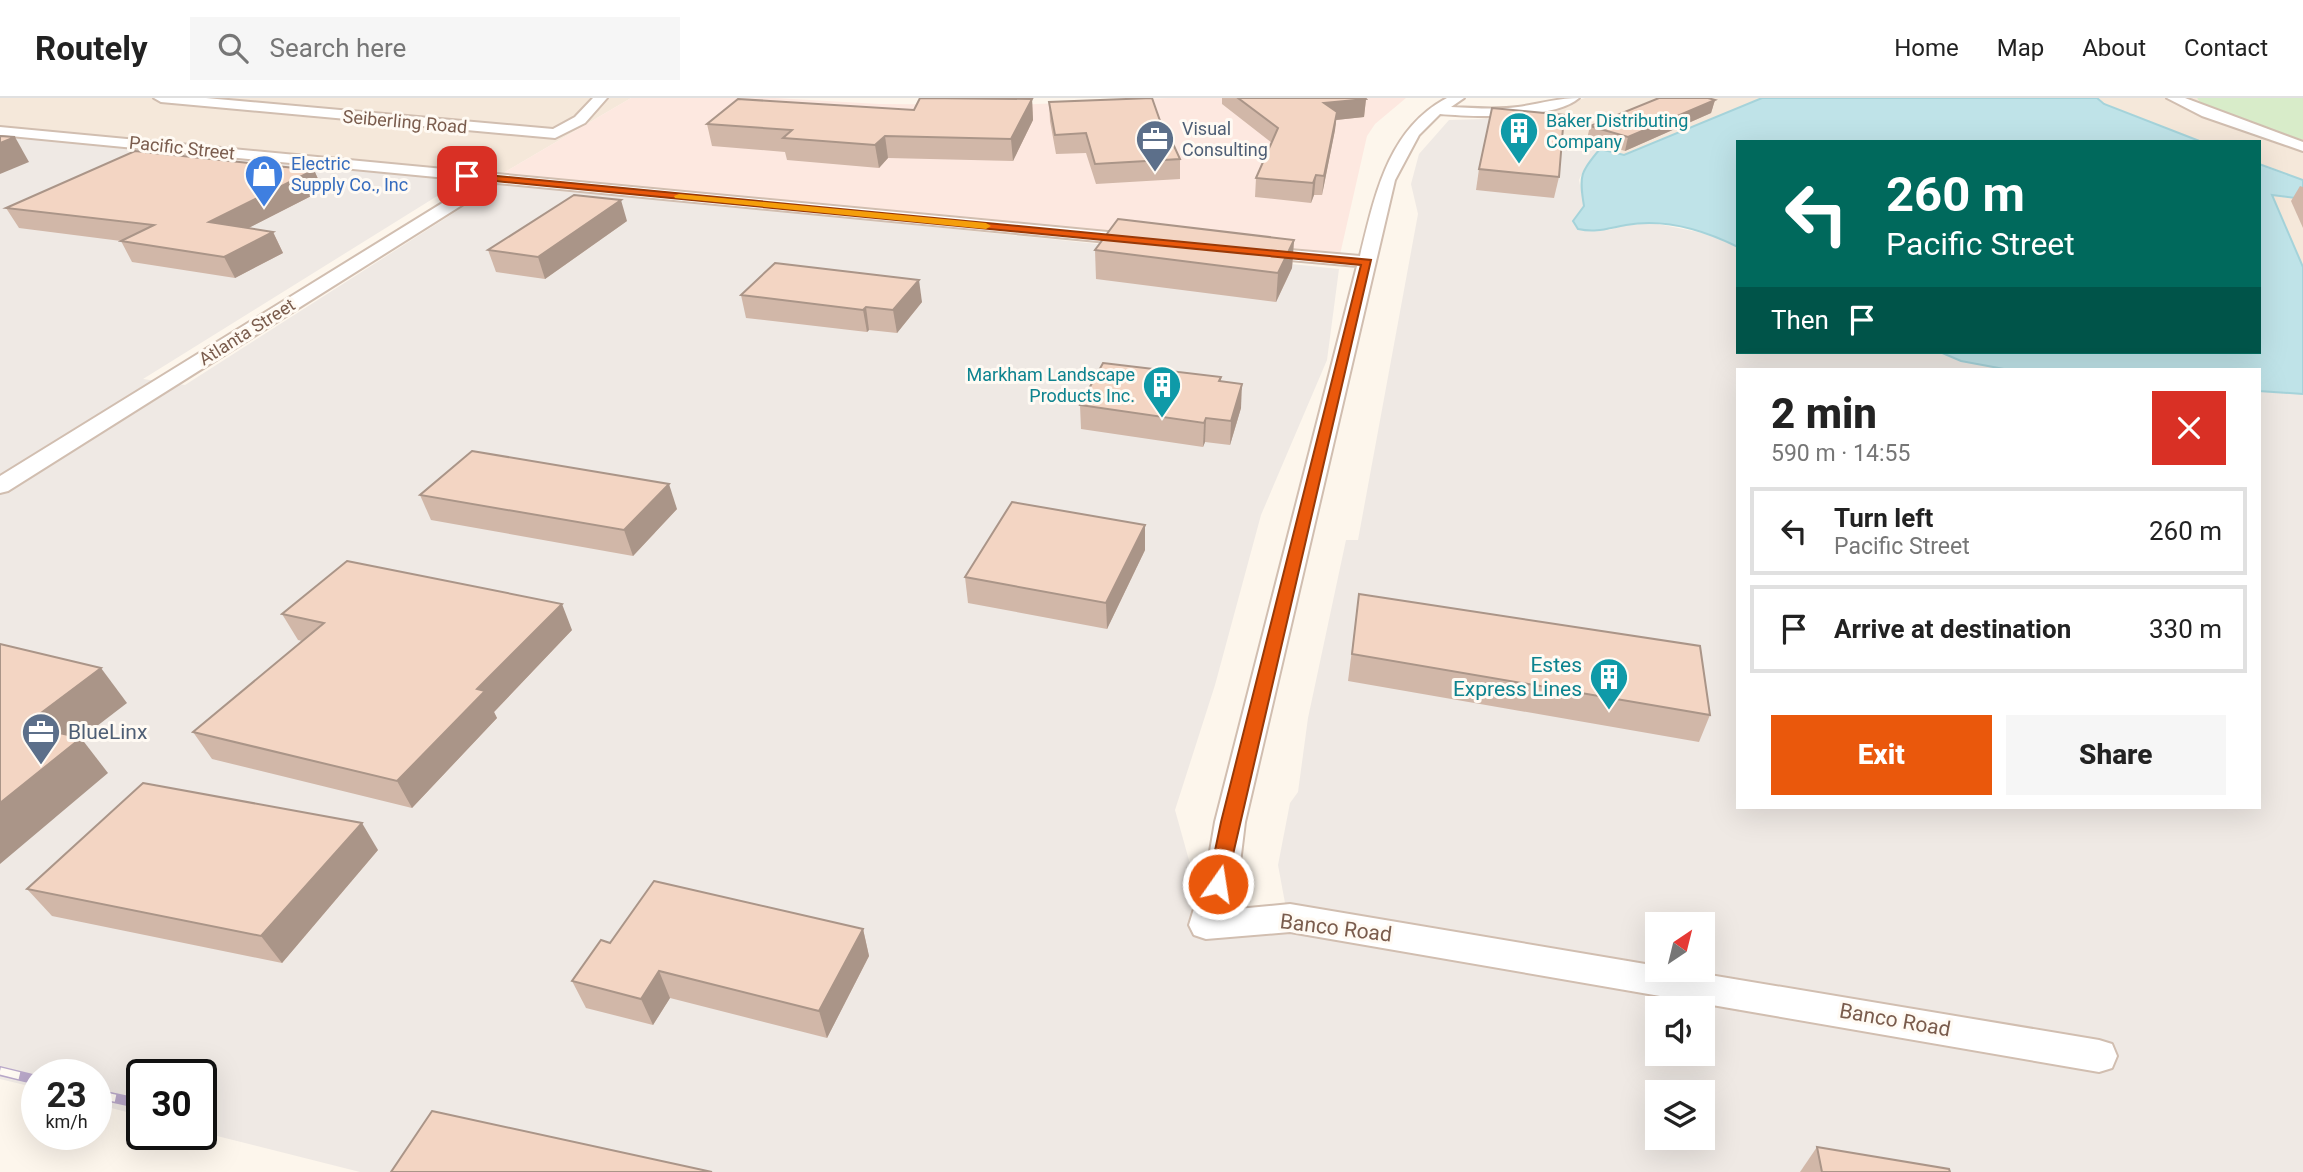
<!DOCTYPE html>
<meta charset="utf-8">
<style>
:root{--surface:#fff;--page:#f6f6f6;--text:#222;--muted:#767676;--line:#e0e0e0;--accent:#ea580c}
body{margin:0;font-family:Roboto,sans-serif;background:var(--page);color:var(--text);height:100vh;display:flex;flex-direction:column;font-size:26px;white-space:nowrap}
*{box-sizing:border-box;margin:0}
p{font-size:23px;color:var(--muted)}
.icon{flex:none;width:38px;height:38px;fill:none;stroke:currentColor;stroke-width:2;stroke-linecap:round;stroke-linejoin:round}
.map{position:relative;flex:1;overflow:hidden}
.side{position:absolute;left:1736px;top:270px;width:525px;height:441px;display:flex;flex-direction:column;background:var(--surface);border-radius:0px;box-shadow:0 7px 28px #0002}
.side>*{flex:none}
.guide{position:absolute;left:1736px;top:42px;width:525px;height:214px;border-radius:0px;box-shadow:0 7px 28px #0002;background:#00695c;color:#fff;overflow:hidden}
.needle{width:46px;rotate:35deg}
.buttons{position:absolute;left:1645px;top:814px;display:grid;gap:14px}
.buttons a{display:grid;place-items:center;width:70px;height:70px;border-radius:0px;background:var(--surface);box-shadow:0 7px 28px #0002;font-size:35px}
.speed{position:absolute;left:21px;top:961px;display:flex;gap:14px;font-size:35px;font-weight:700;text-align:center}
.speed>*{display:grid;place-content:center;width:91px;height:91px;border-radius:50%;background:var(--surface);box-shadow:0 7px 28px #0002;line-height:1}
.speed small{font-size:18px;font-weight:400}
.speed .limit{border:4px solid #111;border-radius:10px;background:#fff;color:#111}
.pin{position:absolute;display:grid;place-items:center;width:60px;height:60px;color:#fff;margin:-30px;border-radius:14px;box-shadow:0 4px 10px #0006}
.me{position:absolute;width:77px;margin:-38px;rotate:13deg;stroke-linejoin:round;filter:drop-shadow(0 0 5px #0008)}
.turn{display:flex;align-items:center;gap:24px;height:147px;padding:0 35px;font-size:32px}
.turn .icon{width:91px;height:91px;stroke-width:2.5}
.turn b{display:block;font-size:49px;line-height:60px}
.then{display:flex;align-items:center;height:66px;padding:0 35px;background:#0003;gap:14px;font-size:26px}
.round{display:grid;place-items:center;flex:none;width:74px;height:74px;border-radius:0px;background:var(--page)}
.headline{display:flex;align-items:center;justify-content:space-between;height:119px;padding:0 35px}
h1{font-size:42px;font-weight:800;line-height:52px}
.button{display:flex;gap:14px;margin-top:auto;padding:14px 35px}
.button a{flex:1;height:80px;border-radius:0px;background:var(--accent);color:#fff;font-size:28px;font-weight:800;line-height:80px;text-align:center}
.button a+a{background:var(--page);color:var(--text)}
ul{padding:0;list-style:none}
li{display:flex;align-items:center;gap:21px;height:88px;margin:0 14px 10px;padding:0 21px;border:4px solid var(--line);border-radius:0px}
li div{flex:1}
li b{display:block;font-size:26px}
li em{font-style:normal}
header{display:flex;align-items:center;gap:42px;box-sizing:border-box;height:98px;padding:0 35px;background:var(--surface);border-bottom:2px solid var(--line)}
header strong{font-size:33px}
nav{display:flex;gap:38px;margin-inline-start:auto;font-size:24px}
.search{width:490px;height:63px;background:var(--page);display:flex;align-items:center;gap:18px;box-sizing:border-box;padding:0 24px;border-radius:0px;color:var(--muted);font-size:26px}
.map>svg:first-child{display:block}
.residential{fill:#f5e8da}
.commercial{fill:#fde8e0}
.industrial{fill:#efe9e4;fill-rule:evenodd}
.green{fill:#d8ecc9}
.water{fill:#bfe3e8;stroke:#a5d3da;stroke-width:2}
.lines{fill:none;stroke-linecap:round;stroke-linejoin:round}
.minor-casing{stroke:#d1beb0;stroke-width:4}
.minor{fill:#fff;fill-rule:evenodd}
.rail-casing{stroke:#b9a8c9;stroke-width:10}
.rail{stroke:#fffaf3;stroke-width:7;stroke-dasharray:20;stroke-linecap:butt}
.wall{fill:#d1b7a8}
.shaded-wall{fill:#aa9588}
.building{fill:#f3d5c3;stroke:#aa9588;stroke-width:2}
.route{fill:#ea580c;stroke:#983908;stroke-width:2}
.slow{fill:#f59e0b}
.labels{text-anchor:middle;stroke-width:6;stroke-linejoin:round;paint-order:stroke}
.far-culture-label{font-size:18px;fill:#0d838f;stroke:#fffaf3;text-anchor:start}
.far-street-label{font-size:18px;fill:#7a5c4d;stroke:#fffaf3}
.far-service-label{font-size:18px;fill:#4e5e75;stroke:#fffaf3;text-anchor:start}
.far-shop-label{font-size:18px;fill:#366cbe;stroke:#fffaf3;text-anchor:start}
.culture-label{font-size:21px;fill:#0d838f;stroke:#fffaf3;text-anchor:end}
.service-label{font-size:21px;fill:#4e5e75;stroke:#fffaf3;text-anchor:start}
.street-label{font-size:21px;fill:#7a5c4d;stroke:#fffaf3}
</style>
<header>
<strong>Routely</strong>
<div class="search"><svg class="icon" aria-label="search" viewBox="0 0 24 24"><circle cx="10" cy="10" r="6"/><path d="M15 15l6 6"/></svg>Search here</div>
<nav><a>Home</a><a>Map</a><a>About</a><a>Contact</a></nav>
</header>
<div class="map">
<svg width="2303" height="1074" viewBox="0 0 2303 1074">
<rect width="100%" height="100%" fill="#fdf6ec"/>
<g class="residential">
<path d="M0,0H631L493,81L0,33Z"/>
<path d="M1585,0H1762L1624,57L1518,20Z"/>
<path d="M2097,0H2197L2201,6L2211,11L2303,42V82L2259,66V44H2203L2103,5Z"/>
<path d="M2272,97L2303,101V169Z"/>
</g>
<path class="commercial" d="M631,0H775L879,6L1014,7L1168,0H1406L1375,26L1367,38L1339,161L493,81Z"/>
<path class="industrial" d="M1518,20L1600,51L1585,69L1579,82L1584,108L1609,132L1625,127L1653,125L1713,137L1738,150V254H1940L1961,263L2004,271H1738V709H2259V293L2303,296V1074H360L201,1034V976H142V1018L96,1006V976H37V990L0,981V33L463,82L143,281L185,287L502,84L1339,171L1327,262L1261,417L1215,587L1175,712L1207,827L1290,832L1278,767L1290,705L1298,694L1308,620L1346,442H1358L1418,116L1411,86L1419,56L1449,22ZM1657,826H1703V872H1657ZM1657,910H1703V956H1657ZM1657,994H1703V1040H1657Z"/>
<path class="green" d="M2197,0H2303V42L2211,11L2201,6Z"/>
<g class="water">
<path d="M1762,0H2097L2104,6L2202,44H1738V149C1704,132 1664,120 1626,127C1608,130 1597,135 1578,131L1573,123L1584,108C1579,78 1580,74 1600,51L1624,57Z"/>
<path d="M2259,66L2303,82V101L2272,97L2303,169V296L2259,293V271H2004L1961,263L1940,254H2259Z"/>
</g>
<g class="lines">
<g class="minor-casing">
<g id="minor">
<path d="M154,0H206L553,31L575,19L593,0H607L585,25L555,40L161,4Z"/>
<path d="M1447,0H1464L1451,9C1474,10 1496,12 1518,9C1539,6 1558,0 1579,0C1554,22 1473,19 1440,16L1419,37L1395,82L1245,724L1240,765L1227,812L1290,806L1657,868V872H1680L2099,942L2112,946L2117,958L2112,970L2099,974L1290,834L1206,841L1194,837L1189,827L1208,765L1215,724L1357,168L1257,159L1248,154L1257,149L1360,158C1375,97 1388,31 1447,0Z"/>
<path d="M2167,0H2185L2303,44V53L2202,18Z"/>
<path d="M0,29L1139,137L1147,142L1139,147L497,85L8,393L0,395V378L478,83L0,37Z"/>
</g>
</g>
<use href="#minor" class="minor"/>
<g class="rail-casing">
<g id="rail">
<path d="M0,973L37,982"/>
<path d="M96,996L142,1006"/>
</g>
</g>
<use href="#rail" class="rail"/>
</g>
<g class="wall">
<path d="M1222,0H1365L1366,1L1364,19L1336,22L1335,32L1322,97H1314L1311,105L1255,99L1256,80L1272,45L1222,6Z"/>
<path d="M1032,1L1033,22L1013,63L888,60L879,70L787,62L785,54L712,48L707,26L914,12Z"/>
<path d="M1715,2L1711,15L1625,53L1587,41L1590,28Z"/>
<path d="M1049,4L1165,37L1180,61V81L1096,86L1086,55L1056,56L1050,23Z"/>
<path d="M1479,71L1559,79L1554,100L1476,92Z"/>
<path d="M314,72L323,92L248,130L273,134L283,155L235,180L132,164L121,143L19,130L6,110Z"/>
<path d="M2300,88L2303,89V130L2291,103Z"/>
<path d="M627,123L545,181L496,174L488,152Z"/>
<path d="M1294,142L1292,170L1276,204L1096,181L1095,152Z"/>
<path d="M741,197L922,204L897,235L869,232L867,234L746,220Z"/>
<path d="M1221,279V283L1241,310L1230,347L1205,344L1203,349L1081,331L1080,307Z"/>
<path d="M420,397L677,411L633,458L431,422Z"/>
<path d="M1145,452L1107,531L968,505L965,479Z"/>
<path d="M1359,496L1710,617L1699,644L1348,583Z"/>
<path d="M282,516L572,532L494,614L497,620L412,710L212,661L193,634L302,543L298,542Z"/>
<path d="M378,752L282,865L52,818L27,791Z"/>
<path d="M863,831L869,858L827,940L670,900L653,927L586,910L572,883L610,845Z"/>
<path d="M1817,1049L1950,1074H1800Z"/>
</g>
<g class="shaded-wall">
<path d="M1032,1L1033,22L1013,63L1011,41Z"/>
<path d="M1366,1L1364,19L1336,22L1335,32L1322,97L1324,78V5Z"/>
<path d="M1715,2L1711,15L1625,53L1628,39Z"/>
<path d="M885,38L888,60L879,70L875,47Z"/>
<path d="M15,39L29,64L0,76V45Z"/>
<path d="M314,72L323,92L219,145L209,124Z"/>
<path d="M1316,77L1314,97L1311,105L1313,85Z"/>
<path d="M621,102L627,123L545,181L538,159Z"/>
<path d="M273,134L283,155L235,180L224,159Z"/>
<path d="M1294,142L1292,170L1276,204L1278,175Z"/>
<path d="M919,182L922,204L897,235L893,212Z"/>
<path d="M866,209L869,232L867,234L863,212Z"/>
<path d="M1242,286L1241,310L1230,347L1231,323Z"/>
<path d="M1206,320L1205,344L1203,349L1204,325Z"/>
<path d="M669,386L677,411L633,458L624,432Z"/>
<path d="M1145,427V452L1107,531L1106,505Z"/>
<path d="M562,506L572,532L494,614L497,620L412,710L397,683L477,591Z"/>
<path d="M101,570L127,605L54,661L25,627Z"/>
<path d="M81,640L108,675L0,766V705Z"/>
<path d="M362,725L378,752L282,865L261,838Z"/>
<path d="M863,831L869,858L827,940L819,913Z"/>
<path d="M659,873L670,900L653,927L641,901Z"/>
</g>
<g class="building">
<path d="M920,0L1032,1L1011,41L885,38L875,47L783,40L792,32L707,26L738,1L914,12Z"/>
<path d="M1152,0L1165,37H1169L1180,61L1095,66L1086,35L1055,37L1049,4Z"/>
<path d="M1238,0H1365L1366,1L1324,5L1337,14L1324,78L1316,77L1313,85L1256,80L1278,30Z"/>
<path d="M1659,0H1708L1715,2L1628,39L1590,28Z"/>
<path d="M1492,10L1564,17L1559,79L1479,71Z"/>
<path d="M0,38L15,39L0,45Z"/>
<path d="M135,53L314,72L209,124L273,134L224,159L121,143L154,127L6,110Z"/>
<path d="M574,97L621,102L538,159L488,152Z"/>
<path d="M1118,121L1294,142L1278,175L1095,152Z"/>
<path d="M775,165L919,182L893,212L866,209L863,212L741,197Z"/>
<path d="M1103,265L1221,279L1219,283L1242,286L1231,323L1206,320L1204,325L1080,307Z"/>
<path d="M472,353L669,386L624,432L420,397Z"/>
<path d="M1012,404L1145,427L1106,505L965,479Z"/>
<path d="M347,463L562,506L477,591L485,593L397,683L193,634L324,525L282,516Z"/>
<path d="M1359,496L1700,548L1710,617L1352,556Z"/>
<path d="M0,546L101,570L25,627L81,640L0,705Z"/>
<path d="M143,685L362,725L261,838L27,791Z"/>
<path d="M654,783L863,831L819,913L659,873L641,901L572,883L601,842L610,845Z"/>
<path d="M432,1013L712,1074H391Z"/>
<path d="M1817,1049L1949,1071L1950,1074H1822Z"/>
</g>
<path class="route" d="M467,75L1371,162L1225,791L1218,793L1211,791L1208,786L1221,724L1361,167L464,80V76Z"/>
<path class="slow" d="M679,96L986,125L991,128L986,131L675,100L674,98Z"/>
<defs>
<g id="building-pin" transform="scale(2.0125)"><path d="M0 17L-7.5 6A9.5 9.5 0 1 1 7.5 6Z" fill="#0f9aa8" stroke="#fffaf3"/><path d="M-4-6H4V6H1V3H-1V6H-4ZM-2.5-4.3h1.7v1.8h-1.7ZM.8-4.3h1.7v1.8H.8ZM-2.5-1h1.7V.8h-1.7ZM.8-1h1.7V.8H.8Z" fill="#fff"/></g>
<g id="office-pin" transform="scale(2.0125)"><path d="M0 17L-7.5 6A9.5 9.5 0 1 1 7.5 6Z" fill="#5c6f8a" stroke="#fffaf3"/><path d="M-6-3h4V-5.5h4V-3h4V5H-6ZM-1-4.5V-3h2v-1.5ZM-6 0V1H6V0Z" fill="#fff"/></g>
<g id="shop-pin" transform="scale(2.0125)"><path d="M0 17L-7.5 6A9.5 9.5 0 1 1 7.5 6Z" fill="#3f7fe0" stroke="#fffaf3"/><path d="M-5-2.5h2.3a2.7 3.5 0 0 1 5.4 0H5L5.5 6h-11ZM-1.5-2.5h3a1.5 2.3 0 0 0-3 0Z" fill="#fff"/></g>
</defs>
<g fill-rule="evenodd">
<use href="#building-pin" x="1519" y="33"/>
<use href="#office-pin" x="1155" y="41"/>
<use href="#shop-pin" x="264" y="76"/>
<use href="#building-pin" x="1162" y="287"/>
<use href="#building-pin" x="1609" y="579"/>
<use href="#office-pin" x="41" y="634"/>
</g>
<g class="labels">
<g class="far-culture-label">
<text x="1546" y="29">Baker Distributing<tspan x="1546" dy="21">Company</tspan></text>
<text x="1135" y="283" text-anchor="end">Markham Landscape<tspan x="1135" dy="21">Products Inc.</tspan></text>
</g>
<g class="far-street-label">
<text transform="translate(405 24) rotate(5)" y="6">Seiberling Road</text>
<text transform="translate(182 50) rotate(6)" y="6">Pacific Street</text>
<text transform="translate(247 234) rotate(-32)" y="6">Atlanta Street</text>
</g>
<g class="far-service-label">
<text x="1182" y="37">Visual<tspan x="1182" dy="21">Consulting</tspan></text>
</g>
<g class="far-shop-label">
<text x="291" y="72">Electric<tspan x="291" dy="21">Supply Co., Inc</tspan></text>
</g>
<g class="culture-label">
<text x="1582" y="574">Estes<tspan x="1582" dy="24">Express Lines</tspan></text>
</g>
<g class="service-label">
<text x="68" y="641">BlueLinx</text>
</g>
<g class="street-label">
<text transform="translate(1336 830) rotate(7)" y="7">Banco Road</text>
<text transform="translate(1895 922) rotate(10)" y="7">Banco Road</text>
</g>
</g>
</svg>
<div class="buttons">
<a><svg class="needle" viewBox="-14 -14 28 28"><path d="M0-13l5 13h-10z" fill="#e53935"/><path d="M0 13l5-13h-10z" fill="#767676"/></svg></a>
<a><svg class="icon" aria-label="sound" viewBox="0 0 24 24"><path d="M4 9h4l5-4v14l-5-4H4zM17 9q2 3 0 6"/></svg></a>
<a><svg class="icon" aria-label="layers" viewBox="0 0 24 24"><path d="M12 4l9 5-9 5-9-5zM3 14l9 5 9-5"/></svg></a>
</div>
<div class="speed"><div>23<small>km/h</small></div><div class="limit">30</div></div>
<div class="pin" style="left:467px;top:78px;background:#d93025"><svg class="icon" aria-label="arrive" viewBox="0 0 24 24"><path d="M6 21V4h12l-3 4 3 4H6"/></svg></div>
<svg class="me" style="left:1218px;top:786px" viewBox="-20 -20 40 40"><circle r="17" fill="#ea580c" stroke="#fff" stroke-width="3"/><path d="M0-11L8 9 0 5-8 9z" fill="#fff"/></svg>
<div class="guide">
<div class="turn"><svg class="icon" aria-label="left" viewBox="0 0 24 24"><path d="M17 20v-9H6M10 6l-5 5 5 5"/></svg><div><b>260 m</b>Pacific Street</div></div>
<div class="then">Then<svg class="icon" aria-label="arrive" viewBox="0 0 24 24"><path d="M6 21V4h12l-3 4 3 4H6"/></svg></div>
</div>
<section class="side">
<div class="headline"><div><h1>2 min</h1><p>590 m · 14:55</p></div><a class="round" style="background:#d93025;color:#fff"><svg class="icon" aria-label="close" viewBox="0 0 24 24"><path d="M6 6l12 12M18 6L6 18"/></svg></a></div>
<ul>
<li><svg class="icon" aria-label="left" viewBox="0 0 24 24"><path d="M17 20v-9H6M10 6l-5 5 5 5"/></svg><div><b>Turn left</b><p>Pacific Street</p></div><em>260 m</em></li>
<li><svg class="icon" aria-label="arrive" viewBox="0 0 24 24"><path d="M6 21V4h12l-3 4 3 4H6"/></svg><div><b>Arrive at destination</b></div><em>330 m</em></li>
</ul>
<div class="button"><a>Exit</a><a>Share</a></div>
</section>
</div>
